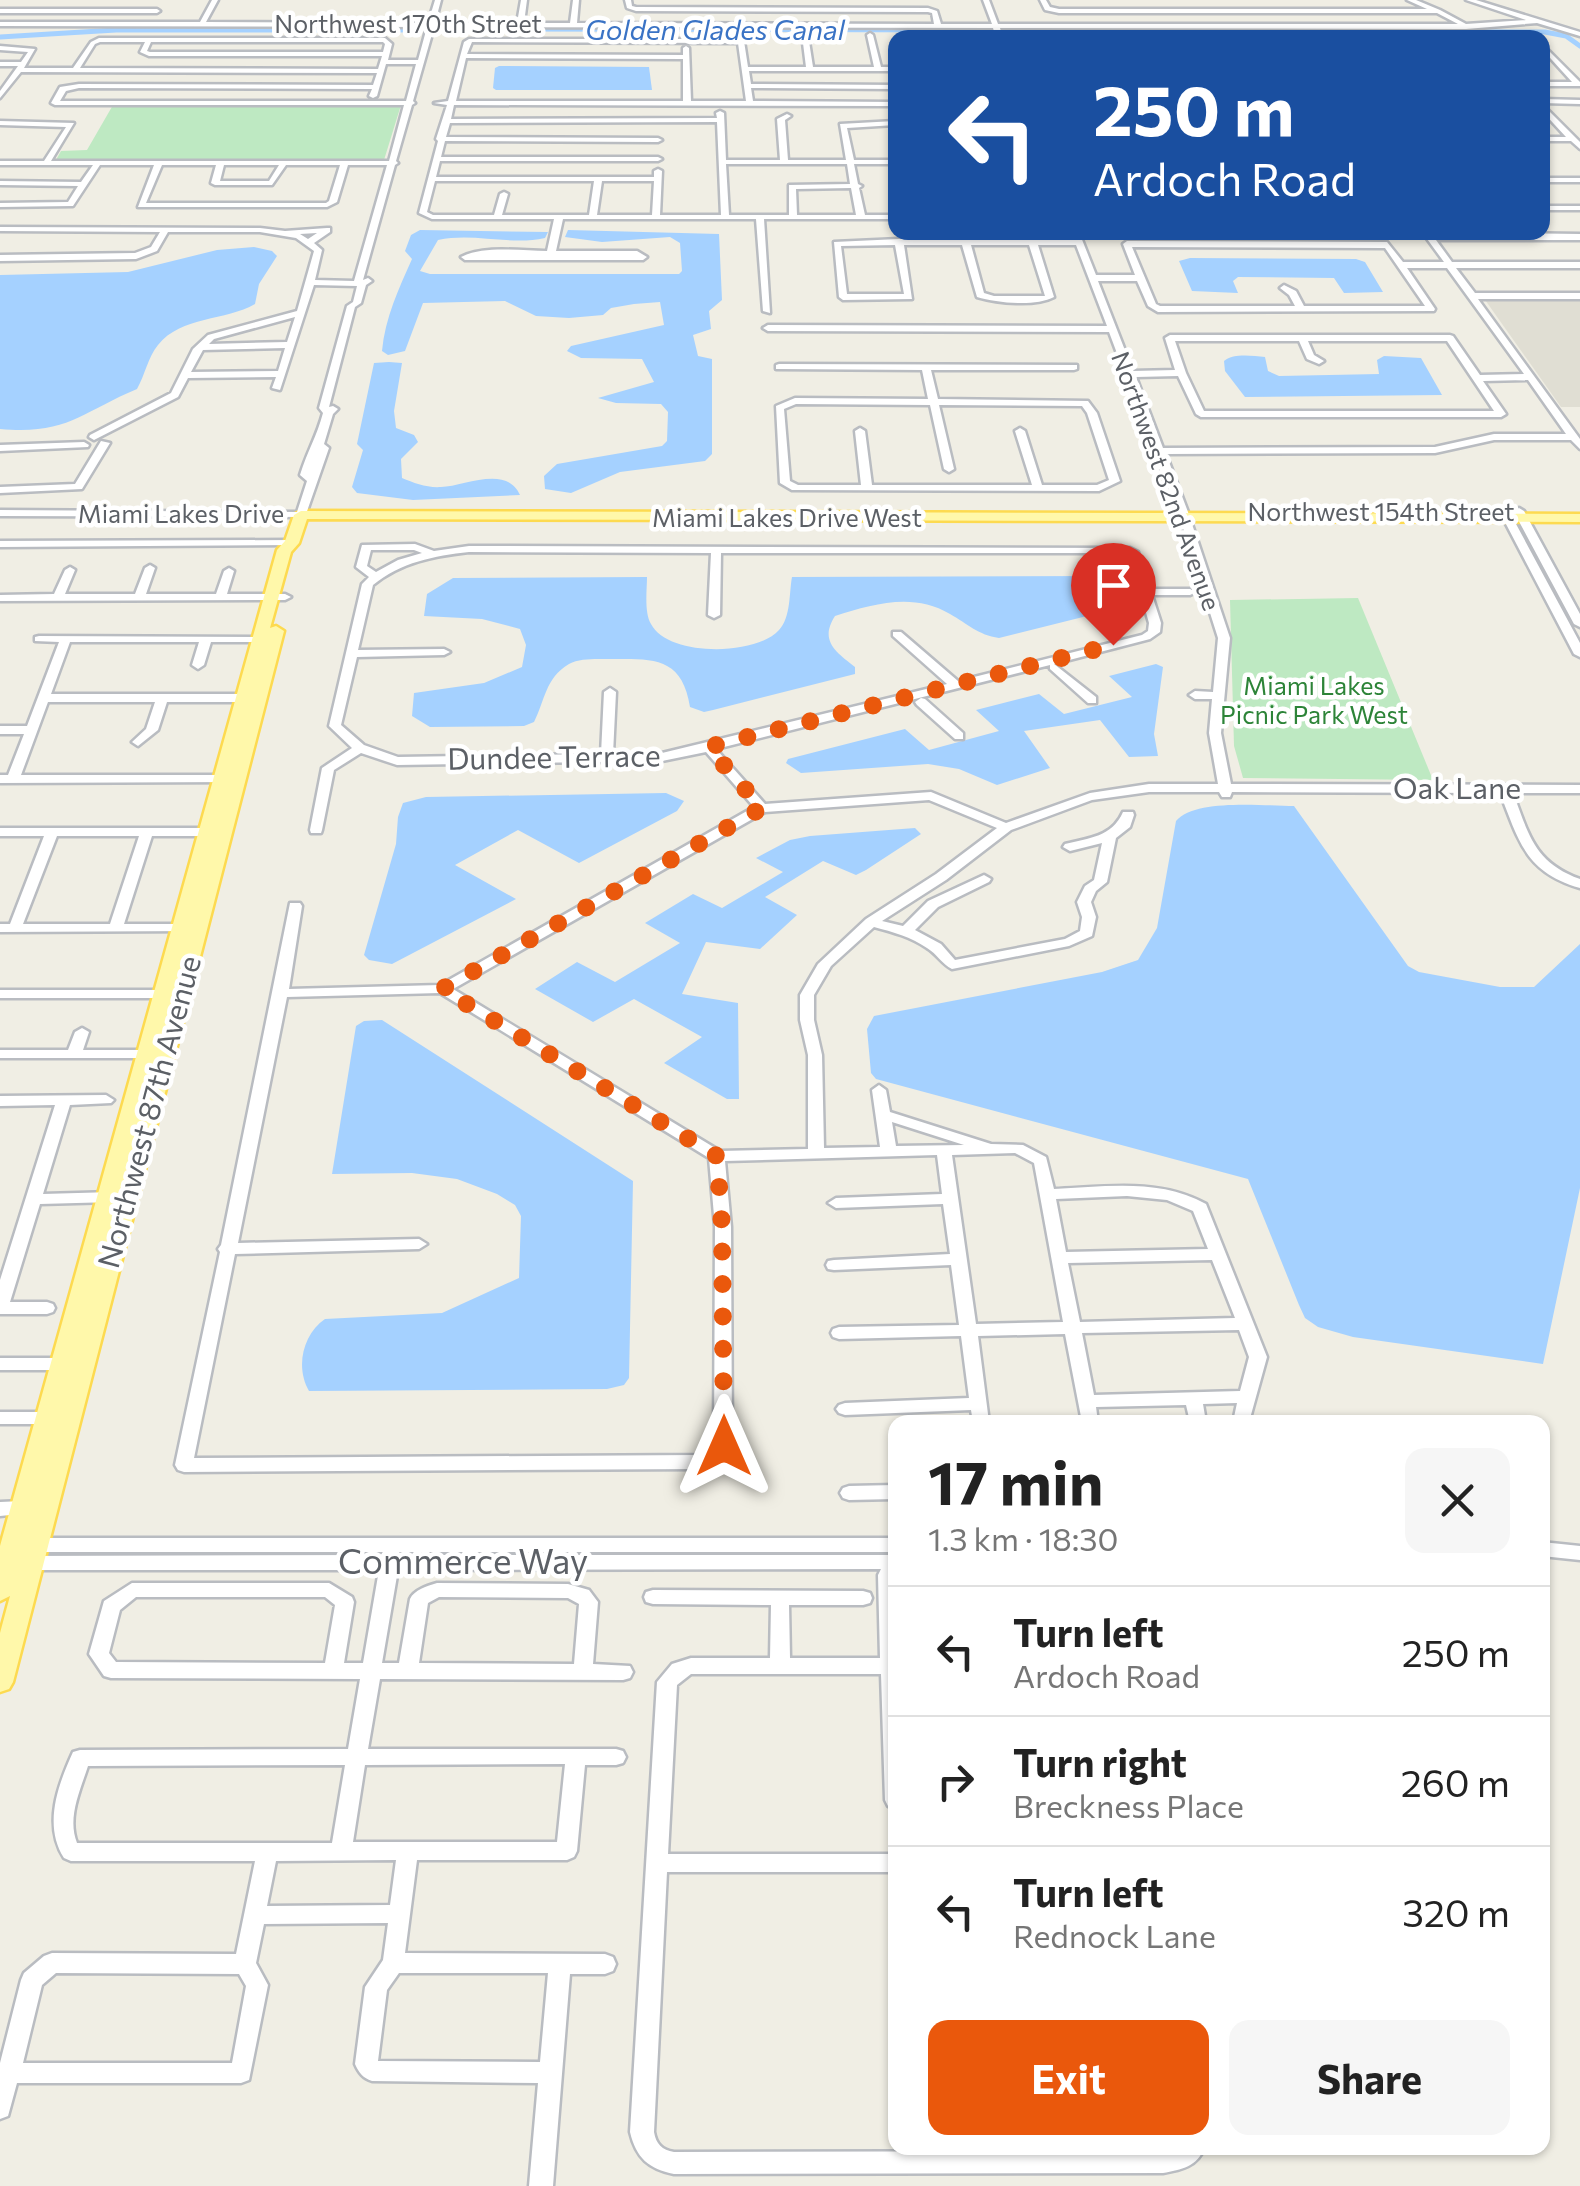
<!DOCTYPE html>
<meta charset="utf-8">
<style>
:root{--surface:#fff;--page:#f6f6f6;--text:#222;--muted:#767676;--line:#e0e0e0;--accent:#ea580c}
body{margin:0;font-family:Commissioner,sans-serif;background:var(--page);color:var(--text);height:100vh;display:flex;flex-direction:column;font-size:38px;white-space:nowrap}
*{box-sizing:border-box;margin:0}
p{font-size:32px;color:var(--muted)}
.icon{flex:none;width:55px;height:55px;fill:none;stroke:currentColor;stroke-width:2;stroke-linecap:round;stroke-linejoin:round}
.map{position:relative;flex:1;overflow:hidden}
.drawer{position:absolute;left:888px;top:1415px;width:662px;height:740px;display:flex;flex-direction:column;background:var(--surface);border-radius:20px;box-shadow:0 2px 8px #0004}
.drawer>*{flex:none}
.banner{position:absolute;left:888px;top:30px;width:662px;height:210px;border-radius:20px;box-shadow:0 2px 8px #0004;background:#1a4fa0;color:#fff;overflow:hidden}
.pin{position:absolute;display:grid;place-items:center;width:85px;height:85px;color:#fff;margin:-102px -42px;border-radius:50% 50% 50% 0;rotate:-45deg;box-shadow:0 0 10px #0007}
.pin .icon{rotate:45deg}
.me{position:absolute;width:110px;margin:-55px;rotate:0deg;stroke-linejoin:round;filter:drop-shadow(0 0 8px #0008)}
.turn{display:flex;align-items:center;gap:35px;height:210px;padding:0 40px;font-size:45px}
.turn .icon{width:130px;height:130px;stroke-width:2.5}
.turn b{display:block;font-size:70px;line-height:85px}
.round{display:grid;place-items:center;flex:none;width:105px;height:105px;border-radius:20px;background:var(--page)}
.head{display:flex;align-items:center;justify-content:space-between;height:170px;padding:0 40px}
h1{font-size:60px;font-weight:700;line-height:75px}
.primary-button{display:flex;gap:20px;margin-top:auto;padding:20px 40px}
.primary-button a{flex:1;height:115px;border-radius:20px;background:var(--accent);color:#fff;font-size:40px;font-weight:700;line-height:115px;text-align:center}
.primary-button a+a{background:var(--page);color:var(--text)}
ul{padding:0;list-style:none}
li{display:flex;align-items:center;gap:30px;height:130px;padding:0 40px;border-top:2px solid var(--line)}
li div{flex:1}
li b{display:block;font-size:38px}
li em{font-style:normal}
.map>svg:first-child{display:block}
.education{fill:#e0ded3}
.green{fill:#bee9c2}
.water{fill:#a5d1ff}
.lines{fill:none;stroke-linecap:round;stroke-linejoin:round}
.canal{stroke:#a5d1ff;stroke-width:5}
.minor-casing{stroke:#b9bcc1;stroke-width:5}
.major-casing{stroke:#fdda50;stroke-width:5}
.minor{fill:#fff;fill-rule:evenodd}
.major{fill:#fff8aa;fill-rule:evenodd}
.route{stroke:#ea580c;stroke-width:18;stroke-dasharray:0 32.4}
.labels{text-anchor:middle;stroke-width:9;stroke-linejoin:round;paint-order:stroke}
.far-street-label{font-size:25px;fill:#5c6066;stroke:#fff}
.far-park-label{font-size:25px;fill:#2d8438;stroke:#fff}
.far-water-label{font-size:28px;font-style:italic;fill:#3a73c5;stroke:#fff}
.street-label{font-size:30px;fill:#5c6066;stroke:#fff}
.near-street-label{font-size:35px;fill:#5c6066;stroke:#fff}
</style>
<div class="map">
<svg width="1580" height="2186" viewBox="0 0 1580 2186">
<rect width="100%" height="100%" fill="#f0eee4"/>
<path class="education" d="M1483,297H1580V407H1561Z"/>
<g class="green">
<path d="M113,105H401L384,160L380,161L56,160L61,151L87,150Z"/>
<path d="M1358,598L1433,780L1243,778L1234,746L1230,600Z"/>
</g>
<g class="water">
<path d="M499,66L649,67L652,90H496L493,88L495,68Z"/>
<path d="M420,230L548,232L545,238C510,246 474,232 438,240L420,271L430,274H679L682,271L680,243L670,237L602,242L565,237L568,230L719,234L722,300L709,311L711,329L693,335L698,356L712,359V454L705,461L620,472L571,493L545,489L544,476L557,464L662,446L667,441L668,412L661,404L616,403L598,398L654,382L642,359L581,358L567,351L571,346L664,325L660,302L634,304L611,308L603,315L569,318L536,316L505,301L423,303L405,351L388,355L382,351C385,318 399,288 412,259L405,251L411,235Z"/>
<path d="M254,247L272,251L277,256L259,284L255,304C226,321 181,316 158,345C148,357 145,375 137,389C80,413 67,435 0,429V275L128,272L217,250Z"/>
<path d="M1190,258L1356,259L1365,262L1383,292L1344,293L1334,278L1238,277L1233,281L1238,293L1192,291L1179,261Z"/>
<path d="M1384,356L1421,358L1442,395L1245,397L1225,371L1224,361C1234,353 1252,356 1265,357L1268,371L1279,376L1379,374L1377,360Z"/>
<path d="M389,362L402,363L394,411L396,428L414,435L418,442L401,459L402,478C414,483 427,488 441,487C463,487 506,464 520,495L413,500L357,493L352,487L363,450L357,444L374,363Z"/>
<path d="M1098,576C1116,582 1122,588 1123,607L999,638C978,635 968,624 950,614C913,592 873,604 835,616C819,641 836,652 855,667V674L713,710L704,712L690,707C682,655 651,659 608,659C596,659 580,658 569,664C545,678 545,701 534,722L524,726L430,727L412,716L414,693L484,683L522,667L526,645L520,629L482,619L424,616L427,594L453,578L647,577C647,590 644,612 651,624C668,657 756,656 779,630C791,617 789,593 792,577Z"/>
<path d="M1156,664L1163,667L1154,734L1158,756L1129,757L1100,720L1024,731L1050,768L997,785L959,769L928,764L801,773L786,763L788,759L905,729L929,750L999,731L976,710L1039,694L1064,714L1132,697L1109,676Z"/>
<path d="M666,793L684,801L677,811L579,863L518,830L455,865L516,899L392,964L369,960L364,955L396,844L398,817L403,803L426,797Z"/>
<path d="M1294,806L1408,966L1419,972L1500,987H1534L1580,944V1188L1543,1364L1353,1337L1318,1327L1305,1318L1299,1305L1248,1179L876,1079L871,1073L867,1029L874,1016L1102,972L1138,960L1157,928L1176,821C1195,798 1265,806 1294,806Z"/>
<path d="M915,828L921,834L866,870L856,875L823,861L765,897L797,915L760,949L706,942L682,994L738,1003L739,1099H727L664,1063L702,1037L634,999L593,1022L535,989L577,962L615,982L680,943L645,923L693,894L722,908L783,872L756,858L790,840L810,836Z"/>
<path d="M382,1020L633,1181L629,1378L624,1385L607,1389L309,1391C295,1367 303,1334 325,1319L442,1313L519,1278L521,1216L515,1205L497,1194L457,1179L412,1173L332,1174L356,1026L364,1021Z"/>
</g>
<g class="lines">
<g class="canal">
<path d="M443,29L986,30"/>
<path d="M1008,30L1545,32L1566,36L1580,46"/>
<path d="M0,37L116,30H417"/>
</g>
<g class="minor-casing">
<g id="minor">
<path d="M212,0H218L206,22L428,23L435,0H441L435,23H517L521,0H527L524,23H570L573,0H579L577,23L934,24L932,13L928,12L636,11L627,8L625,0H631L632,6L636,7L928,8L937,11L941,24H992L983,0H989L998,24H1458L1437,13H1059L1045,10L1040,0H1046L1050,7L1059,9H1427L1407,0H1416L1440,10L1466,24L1526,20L1466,0H1476L1580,32V36L1537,23L1466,29L1000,28L1003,38H996L993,28L434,27L413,101L415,103L412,105L396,161L398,163L395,165L363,280L368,278L372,281L366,285L361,303L355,307L329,407L333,406L338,409L333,414L324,444L329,448L305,517L0,516V510L297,512L307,481L300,475C307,452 317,436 323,413L319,408L347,306L353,302L357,286L314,285L280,390L272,388L276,377L188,378L178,397L94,440L89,437L90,435L171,393L193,349L208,335L297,311L314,251L296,238L260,232H168L157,251L136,259L0,261V255L135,253L151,247L160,232L0,231V227L260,228L285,231L327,228H330V232L314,243L322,250L315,280L354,281L387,165H348L337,202L327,207H138L154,165H100L73,206L0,207V203L68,202L78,186L0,185V181L81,182L93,165H0V161H44L66,127L0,125V121L74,123L51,161H389L404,105H55L51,103L60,87L79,84L373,85L377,73L21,72L0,98V91L18,66H0V62H21L28,52L0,50V46L35,49L24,68H73L91,42L99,38H385L392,44L388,60H418L427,27L0,26V22H200ZM100,42H145L140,52L149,56H382L378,69L80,68L95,44ZM151,42H383L385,44L383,52H150L147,51ZM386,64H416L406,101H60L66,91L79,88L372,89L369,96L373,98L377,96ZM162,165H216L211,183L215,185H272L286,165H340L329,201L326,203H146ZM224,165H279L269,181H220ZM317,233L308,239L300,234ZM295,317L287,342L209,344L214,339ZM285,348L278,371L191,372L203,350Z"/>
<path d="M0,9H157L160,11L157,13H0Z"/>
<path d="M805,33L808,35L813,67H874L867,35L870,33L873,35L881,67H895V71H749L751,84L895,85V89L751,88L753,101L895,102V106L454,105L451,119L717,118L716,113L720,111L724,113L726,160H780L777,119L787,114L791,116L785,120L788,160H846L840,124L895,121V125L847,128L854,160H895V164H854L858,184L862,186L859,188L865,215H895V219H764L770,313L763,311L756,219H563L556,251H637L647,257L643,260H465L461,257C484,245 521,251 547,251L554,219H432L419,213L438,141L436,139L447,105L434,103L448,101L464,42L469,39H741L744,41L748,67H806L802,35ZM472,42L738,43L746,101H691L689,48L686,46L683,48V55L467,54ZM466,58L683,59V101H456ZM717,122L721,215H660L662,171L658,169L654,171V177H436L440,161H658L662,159L658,157H441L445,141L658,142L662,140L658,138L446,137L450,123ZM726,164H847L850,184L789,185V215H729ZM435,181H594L589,215H502L508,194L504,192L500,194L494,215H433L427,212ZM602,181H654L652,215H597ZM851,188L856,215H797L796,189Z"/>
<path d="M1542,49H1547L1580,82V86H1542V82H1572Z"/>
<path d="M1542,99L1580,100V104L1542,103Z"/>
<path d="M1542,104L1580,142V149L1571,141H1542V137H1566L1542,111Z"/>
<rect x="1542" y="178" width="38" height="4"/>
<rect x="1542" y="206" width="38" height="4"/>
<path d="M1071,232H1079L1096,275H1135L1123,244L1127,241L1387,242L1403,262H1444L1422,232L1580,234V240H1436L1452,262H1580V268H1456L1475,293H1580V299H1478L1580,439V449L1571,440H1494L1435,453L1166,454L1188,512L1230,638L1221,733L1231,784L1580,785V793H1513C1529,835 1534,862 1580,879V888C1525,872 1519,841 1500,793L1232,792L1230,797H1222L1219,792H1149L1092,800L1011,830L946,880L882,921L903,926L928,901L984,875L991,879L989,882L938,907L915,930L941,944L955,960L1065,939L1080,931L1082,917L1077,902L1085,886L1094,880L1102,843L1070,851L1063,847L1065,844C1089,838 1112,837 1123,812H1133L1134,815L1130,827L1116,838L1107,882L1096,891L1091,902L1096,917L1092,936L1069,946L952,969C942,964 937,954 927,948C911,937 893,932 874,927L831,966L814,995V1020L822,1055L824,1148L880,1147L872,1090L879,1085L886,1090L890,1112L991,1144L1023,1145L1046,1157L1054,1189C1105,1187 1159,1178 1206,1204L1267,1357L1249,1422H1233L1237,1403L1203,1404L1206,1422H1190L1186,1405L1096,1407L1098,1422H1082L1065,1334L978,1336L989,1422H973L971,1410L845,1415L839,1413L836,1409L839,1405L845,1403L969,1398L961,1336L839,1339L833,1337L831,1333L833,1329L839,1327L959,1325L951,1265L834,1270L828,1269L826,1265L828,1261L834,1260L950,1254L943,1204L836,1208L828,1203L836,1198L942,1194L937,1155L725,1161L731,1227L732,1445L720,1461L700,1469L184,1472L178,1470L175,1465L220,1252L218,1249L221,1245L290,903H300L302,906L289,989L440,985L754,807L706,752L662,761L397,765L361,753L334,770L322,830L321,833H311L310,830L322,768L352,748L329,726L362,584L369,577L356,567L362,545L415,544L434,551L469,546L1130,548L1138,552L1150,589H1190L1196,592L1190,595H1152L1161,623L1160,632L1150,639L1054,664L1096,697V703H1088L1050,669V665L716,749L765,804L931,792L1006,823L1090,793L1149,784H1218L1209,733L1212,699H1195L1189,695L1195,691L1213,692L1218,638L1178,512L1155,454L1152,451L1154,449L1126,377L1122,374L1124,372L1109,332L768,331L763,328L768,325L1107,326L1076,245H1038L1054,297C1035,307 998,303 977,297L962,245H904L912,299L843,300L839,297L834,242L899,239L1074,240ZM895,245L904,294H847L841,246ZM971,245H1029L1045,296H994L984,293ZM1132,247L1385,248L1425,306H1304L1296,291L1284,285L1280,288L1289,295L1295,306H1160L1156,304ZM1407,268H1447L1524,374L1480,375L1453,336L1450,335H1170L1165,338L1175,370L1133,371L1098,281H1137L1148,306L1158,312L1434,311L1435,309ZM1175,341H1299L1307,359L1319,364L1324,361L1314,355L1308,341H1447L1494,411H1204L1186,373ZM1178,376L1196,414L1201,417H1501L1506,414L1483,381L1528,380L1566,434H1494L1435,447L1163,448L1136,377ZM371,550H414L422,553L398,560L376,572L367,566ZM469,552L711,553L708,615L714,618L720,615L721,553H1125L1128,554L1139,590L1137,592L1141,595L1149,623L1148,631L1142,635L958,681L901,632H893V636L947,684L662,753L613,754L616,692L610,688L604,692L601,754L398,757L364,745L341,725L357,657L444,655L450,652L444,649L358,650L373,585C401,562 434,556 469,552ZM929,800L997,828L936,874L866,919L818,964L800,995V1020L808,1055V1149L720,1151L453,989L765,812ZM440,993L709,1158L715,1227L714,1444L708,1451L698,1455L194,1458L235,1254L419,1249L427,1244L419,1239L238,1243L287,997ZM892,1122L964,1145L896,1146ZM1015,1153L1034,1163L1063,1322L976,1324L952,1155ZM1127,1196L1167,1200L1193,1211L1208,1249L1066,1252L1056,1199ZM1212,1260L1235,1318L1080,1322L1068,1263ZM1239,1330L1249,1357L1240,1391L1094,1395L1082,1333Z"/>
<path d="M779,364L1077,365V369L1074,370H931L938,399L1088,401L1097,413L1120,481L1099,491L792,490L780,483L776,406L795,398L928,399L922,370L776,369V365ZM796,404L930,405L944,469L949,472L954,469L939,405L1082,406L1087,413L1109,480L1097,485H1042L1025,431L1020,428L1015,431L1032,485H872L865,431L860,428L855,431L861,485H798L790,481L784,409Z"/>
<path d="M101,441L110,443L82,489L0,493V487L75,484Z"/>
<path d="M84,442L89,445L88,447L0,451V445Z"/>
<path d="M1509,508L1514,511L1519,508L1524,511L1580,614V627L1574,624L1514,512L1516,524L1580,643V657L1574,654L1506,524L1504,511Z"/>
<path d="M292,540L296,541V545L0,547V541Z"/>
<path d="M150,565L155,568L146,594H216L224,571L229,568L234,571L227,594H285L291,597L285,600L0,601V595L54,594L65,570L70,567L75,570L65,594H135L145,568Z"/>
<path d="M39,636L274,637L276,639L270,642H211L204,665L198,669L192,665L199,642H70L51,694H254L260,698L254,702H167L158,730L138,746L132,742L146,729L155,702H48L21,775H233L237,776V782L0,783V775H8L24,734H0V726H27L59,642L35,641V637Z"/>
<path d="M921,698L925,699L963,733V739H955L917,705L915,702Z"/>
<path d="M0,828H219L225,832L219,836H152L124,924H191L196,925L198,928L196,931L0,932V924H10L44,836H0ZM57,836H139L110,924H23Z"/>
<path d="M0,990H163L170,994L163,998H0Z"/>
<path d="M82,1028L89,1032L83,1050H156L163,1054L156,1058H0V1050H68L75,1032Z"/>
<path d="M106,1095L114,1100L111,1103L70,1105L43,1194L113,1192L121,1197L113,1202L40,1204L10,1302H47L53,1304L55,1308L53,1312L47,1314H0V1280L55,1105L0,1106V1096Z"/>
<path d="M0,1358H70L76,1360L79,1364L76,1368L70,1370H0Z"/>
<path d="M0,1412H56L62,1414L65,1418L62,1422L56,1424H0Z"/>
<path d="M895,1485V1499L849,1500L843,1498L840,1493L843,1488L849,1486Z"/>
<path d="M23,1501L29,1503L32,1508L29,1513L0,1516V1502Z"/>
<path d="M32,1538H895V1552H399L400,1555H895V1809L888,1806L885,1800L881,1674H691L677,1685L668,1854H895V1872H667L654,2132C656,2144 662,2150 674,2152L1163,2151L1176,2148H1204C1198,2166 1181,2170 1163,2173L674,2174C649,2169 636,2158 630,2132L657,1682L672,1664L691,1658H770L771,1605L653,1604L646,1602L644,1597L646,1592L653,1590L863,1591L870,1593L872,1598L870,1603L863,1605H789L790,1658H880L878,1575L881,1569L398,1570L382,1663H399L410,1599C414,1590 427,1586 437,1583L568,1584L589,1590L598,1602L593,1664L630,1666L633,1672L630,1678L623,1680L380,1679L368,1749H616L623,1751L626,1757L623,1763L616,1765H585L577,1851L574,1857L567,1860H417L405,1953L605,1954L613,1957L616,1964L613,1971L605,1974H570L553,2186H529L538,2083L372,2081C363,2078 359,2073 355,2064L365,1987L383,1960L388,1923L264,1924L256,1963L268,1985L249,2080L241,2083H17L8,2116L0,2119V2063L21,1980L24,1973L44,1956L52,1953L236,1954L255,1861H71L64,1858C43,1825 58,1785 73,1752L80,1750L348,1749L360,1679L111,1678L104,1676L89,1654L104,1601L132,1583H329L352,1597L354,1602L344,1663H363L379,1570H24L17,1568L15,1563L17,1558L24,1556L381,1555L383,1552H32L25,1550L23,1545L25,1540ZM136,1597H325L335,1605L325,1663L116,1662L109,1653L120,1610ZM439,1597L568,1598L579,1604L574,1664L419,1663L428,1603ZM565,1764L557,1842H353L365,1765ZM345,1765L332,1843H77C67,1818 80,1791 88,1766ZM396,1860L390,1905L267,1906L276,1861ZM56,1973L239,1974L246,1986L232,2063H23L42,1985ZM399,1973H548L540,2062L378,2061L387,1990Z"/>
<path d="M1542,1542L1580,1546V1560L1542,1556Z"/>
</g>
</g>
<g class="major-casing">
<path id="major" d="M301,511L1580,514V522L307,519L299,543L291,552L270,628L276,626L284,631L13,1682L9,1689L0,1692V1633L10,1596L0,1601V1546L277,550L285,541L294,515Z"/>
</g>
<use href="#minor" class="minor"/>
<use href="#major" class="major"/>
</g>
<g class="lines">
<path class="route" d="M724,1446L722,1227L717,1156L442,989L762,808L708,747L1113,645"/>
</g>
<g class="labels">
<g class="far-street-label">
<text x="408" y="33">Northwest 170th Street</text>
<text transform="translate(1166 481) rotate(70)" y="9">Northwest 82nd Avenue</text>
<text x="1381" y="521">Northwest 154th Street</text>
<text x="181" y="523">Miami Lakes Drive</text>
<text x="787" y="527">Miami Lakes Drive West</text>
</g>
<g class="far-park-label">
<text x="1314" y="695">Miami Lakes<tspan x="1314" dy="29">Picnic Park West</tspan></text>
</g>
<g class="far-water-label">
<text x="715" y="40">Golden Glades Canal</text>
</g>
<g class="street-label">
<text transform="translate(554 758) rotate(-1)" y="10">Dundee Terrace</text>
<text x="1457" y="799">Oak Lane</text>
<text transform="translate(150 1112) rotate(-75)" y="10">Northwest 87th Avenue</text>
</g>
<g class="near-street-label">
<text x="463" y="1574">Commerce Way</text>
</g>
</g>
</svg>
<div class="pin" style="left:1113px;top:645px;background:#d93025"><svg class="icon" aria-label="arrive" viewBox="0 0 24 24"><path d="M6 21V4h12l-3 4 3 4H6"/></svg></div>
<svg class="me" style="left:724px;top:1446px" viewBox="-20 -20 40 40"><path d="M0-17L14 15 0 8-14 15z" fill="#ea580c" stroke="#fff" stroke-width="4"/></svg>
<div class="banner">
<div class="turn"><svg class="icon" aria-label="left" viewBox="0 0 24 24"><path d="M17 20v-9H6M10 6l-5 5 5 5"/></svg><div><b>250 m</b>Ardoch Road</div></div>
</div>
<section class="drawer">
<div class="head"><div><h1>17 min</h1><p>1.3 km · 18:30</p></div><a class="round"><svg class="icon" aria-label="close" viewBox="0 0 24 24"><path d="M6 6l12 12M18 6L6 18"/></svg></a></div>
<ul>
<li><svg class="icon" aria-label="left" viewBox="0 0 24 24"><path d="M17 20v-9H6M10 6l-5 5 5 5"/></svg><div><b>Turn left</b><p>Ardoch Road</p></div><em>250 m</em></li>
<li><svg class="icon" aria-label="right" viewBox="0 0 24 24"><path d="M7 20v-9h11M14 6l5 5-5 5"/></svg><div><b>Turn right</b><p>Breckness Place</p></div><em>260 m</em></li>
<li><svg class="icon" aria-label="left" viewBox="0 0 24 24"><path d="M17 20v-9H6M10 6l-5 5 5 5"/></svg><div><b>Turn left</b><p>Rednock Lane</p></div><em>320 m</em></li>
</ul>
<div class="primary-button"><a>Exit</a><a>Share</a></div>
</section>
</div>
